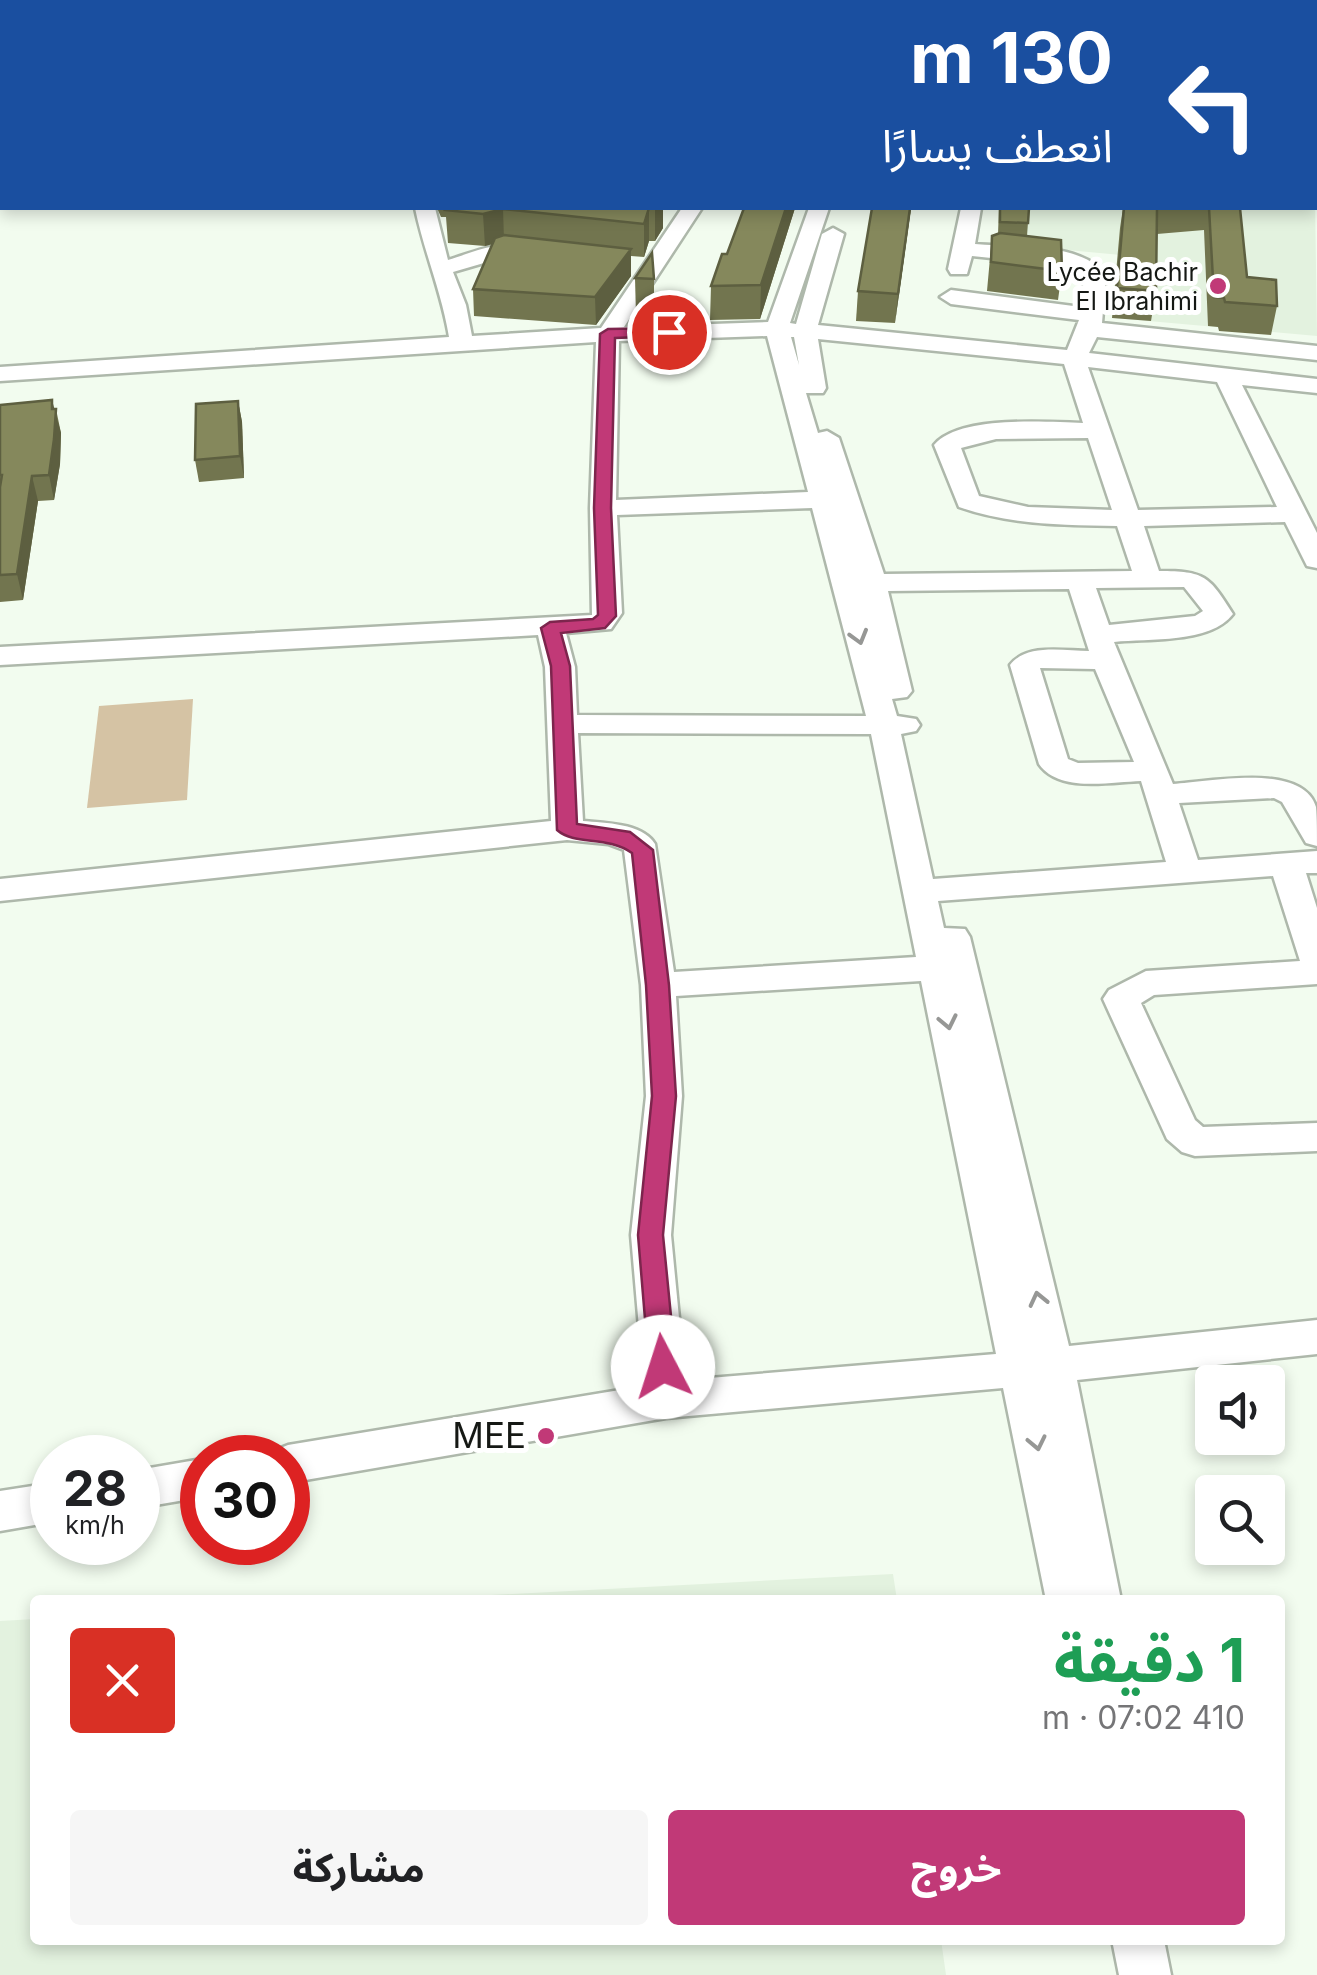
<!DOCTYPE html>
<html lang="ar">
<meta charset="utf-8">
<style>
:root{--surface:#fff;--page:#f6f6f6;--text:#202124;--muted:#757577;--accent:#c13977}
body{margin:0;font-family:Inter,"Noto Sans Arabic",sans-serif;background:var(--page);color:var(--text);direction:rtl;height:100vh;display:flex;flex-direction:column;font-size:38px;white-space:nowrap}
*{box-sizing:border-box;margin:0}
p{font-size:32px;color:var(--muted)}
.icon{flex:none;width:55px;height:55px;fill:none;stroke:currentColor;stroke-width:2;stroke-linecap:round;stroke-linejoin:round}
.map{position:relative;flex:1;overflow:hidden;direction:ltr}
.drawer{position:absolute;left:30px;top:1595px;width:1255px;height:350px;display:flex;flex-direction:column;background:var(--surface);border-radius:10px;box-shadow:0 5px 15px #0003;direction:rtl}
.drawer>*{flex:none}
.top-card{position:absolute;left:0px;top:0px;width:1318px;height:210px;box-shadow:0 5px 15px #0003;direction:rtl;background:#1a4fa0;color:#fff;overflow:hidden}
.controls{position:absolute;left:1195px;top:1365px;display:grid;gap:20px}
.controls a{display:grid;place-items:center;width:90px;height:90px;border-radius:10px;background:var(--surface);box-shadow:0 5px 15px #0003;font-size:50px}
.speed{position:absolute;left:30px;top:1435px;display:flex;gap:20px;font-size:50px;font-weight:700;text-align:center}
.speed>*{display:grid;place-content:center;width:130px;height:130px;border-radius:50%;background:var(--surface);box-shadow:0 5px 15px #0003;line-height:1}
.speed small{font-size:25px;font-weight:400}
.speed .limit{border:15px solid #d22;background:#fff;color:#111}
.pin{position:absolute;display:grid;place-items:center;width:85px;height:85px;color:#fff;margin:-42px;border:5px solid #fff;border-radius:50%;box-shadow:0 2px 10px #0007}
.me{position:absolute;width:110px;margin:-55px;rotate:355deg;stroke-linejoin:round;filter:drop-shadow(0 0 8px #0008)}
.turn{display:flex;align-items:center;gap:35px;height:210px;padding:0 40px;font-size:45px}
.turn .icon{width:130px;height:130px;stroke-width:2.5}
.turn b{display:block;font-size:70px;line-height:85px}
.round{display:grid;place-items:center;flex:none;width:105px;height:105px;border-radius:10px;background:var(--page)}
.headline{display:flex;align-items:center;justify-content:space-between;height:170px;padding:0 40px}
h1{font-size:60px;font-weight:700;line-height:75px;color:#1e9e55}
.cta{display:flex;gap:20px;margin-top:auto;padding:20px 40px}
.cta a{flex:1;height:115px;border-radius:10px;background:var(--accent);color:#fff;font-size:40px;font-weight:700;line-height:115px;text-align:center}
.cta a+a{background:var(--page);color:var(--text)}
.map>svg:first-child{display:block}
.built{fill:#e3f2df}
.green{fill:#d5c3a4}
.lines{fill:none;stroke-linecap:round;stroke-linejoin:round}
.minor-casing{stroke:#aeb8ab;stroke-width:5}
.major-casing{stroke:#dadad9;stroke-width:50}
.minor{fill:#fff;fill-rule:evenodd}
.major{stroke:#a7e1cc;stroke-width:45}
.wall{fill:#72754f}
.shaded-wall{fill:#5d5f40}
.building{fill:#85885c;stroke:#5d5f40;stroke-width:2.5}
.oneway{stroke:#969795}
.route{fill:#c13977;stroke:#7d254d;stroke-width:2.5}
.poi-dot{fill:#c13977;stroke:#fff;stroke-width:4}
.labels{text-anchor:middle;stroke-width:10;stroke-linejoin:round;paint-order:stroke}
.far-poi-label{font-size:25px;fill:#151814;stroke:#fff;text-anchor:end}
.near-poi-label{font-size:35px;fill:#151814;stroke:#fff;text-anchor:end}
</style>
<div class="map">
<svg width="1317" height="1975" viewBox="0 0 1317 1975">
<rect width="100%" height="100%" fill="#f2fcef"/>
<g class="built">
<path d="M1315,197L1317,336L1115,318L1121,255L1004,244L1012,208H1315Z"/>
<path d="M893,1574L897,1600H396Z"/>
<path d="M35,1619V1940H941L946,1975H0V1621Z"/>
</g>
<path class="green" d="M193,699L187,800L87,808L99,706Z"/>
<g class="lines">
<g class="minor-casing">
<g id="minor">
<path d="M574,0H592V2H575Z"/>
<path d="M721,0H766L768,2H723Z"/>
<path d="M1255,0H1273V2H1256Z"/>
<rect x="1315" y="180" width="2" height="12"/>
<path d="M415,208H435L448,260C474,252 520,232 543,253L532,259L501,258L453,272L466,305L472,336L601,328L682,208H702L624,327L768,322L809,208H829L790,323L796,324L822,234L833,228L844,234L818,325L1067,350L1079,320L951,304L940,297L951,290L1081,307L1084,276L1068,266L972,256L967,274H951L948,269L961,208H981L975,244C1015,248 1077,241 1106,274L1102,323L1317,346V360L1097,337L1089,353L1317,379V393L1242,385L1317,533V568L1307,566L1285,522L1144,526L1159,571C1205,571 1209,576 1233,614C1210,644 1149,638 1114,642L1173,784C1210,782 1302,762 1316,807C1317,818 1317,835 1317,846L1306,843L1282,802L1274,798L1179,803L1198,860L1317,851V873H1306L1317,908V984L1154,995L1141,1003L1195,1120L1203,1127L1317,1123V1151L1195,1156L1182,1152L1167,1139L1103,999L1109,990L1146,971L1300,961L1273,876L938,901L944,928L965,929L970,937L1069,1346L1317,1320V1354L1077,1380L1121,1600H1046L1003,1388L666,1418L288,1483V1458H269L273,1451L288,1445L644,1386L631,1235L646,1096L641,985L624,850L608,844L567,840L0,901V879L551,821L545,667L538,635L0,665V647L592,615L590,508L596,342L0,381V367L449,337C442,293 424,252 415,208ZM767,336L808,492L616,500L619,341ZM791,337H794L799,365ZM818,339L1064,364L1083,423C1046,422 959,415 934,445L959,507C1010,525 1063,525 1117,526L1132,571L884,574L839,438L827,431L818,433L806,393H823L826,388ZM1088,367L1217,382L1277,507L1138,510ZM1088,438L1112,510L1028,507L979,496L961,448L996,439ZM812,508L866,716L577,715L575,667L566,633L611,629L622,613L617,515ZM1184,587L1203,611L1195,616L1109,625L1096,588ZM1069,589L1089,651C1064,651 1027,643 1010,665L1039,764C1059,793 1110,782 1141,781L1166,862L933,879L901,734L916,731L920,725L916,719L897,716L892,699L907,697L912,691L888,591ZM1040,668L1095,669L1134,762L1078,763L1068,759ZM578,733L871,734L916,957L674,972L655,844C642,823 605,823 583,821ZM921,981L996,1354L685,1380L671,1235L682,1096L676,996Z"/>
<path d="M202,1459V1497L138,1508V1470Z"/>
<path d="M52,1483V1522L0,1531V1491Z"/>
<path d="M1112,1940H1164L1171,1975H1119Z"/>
</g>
</g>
<g class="major-casing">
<g id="major">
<path d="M75,2L76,0"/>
<path d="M0,126L2,122"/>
</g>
</g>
<use href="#minor" class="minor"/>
<use href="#major" class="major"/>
</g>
<g class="wall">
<rect x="356" y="0" width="185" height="2"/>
<path d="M1278,0H1317V174H1315V2H1288Z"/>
<path d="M437,208H673L672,210L663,209V228L655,241H649L644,257L631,256V276L596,325L474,316L473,289L492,244L485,246L448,243L446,217H441Z"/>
<path d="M744,208H795L760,319L710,320L711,286L727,254Z"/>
<path d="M911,208L895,323L856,321L858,291Z"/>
<path d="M999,208H1029L1027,236L1062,271L1058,300L987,291L992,236L998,234Z"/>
<path d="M1123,208H1240L1247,277L1277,306L1271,335L1219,331L1218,327L1208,326L1204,230L1157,234L1156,291L1151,321L1112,318L1120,228Z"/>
<path d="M635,278L654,279V317L636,316Z"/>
<path d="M238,401L242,422L244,478L199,482L195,460Z"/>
<path d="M0,405L56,409L61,433L60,464L54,500L38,501L23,600L0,602Z"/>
</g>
<g class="shaded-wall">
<path d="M649,208V241L644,257V224Z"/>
<path d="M655,208H663V228L655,241Z"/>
<path d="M786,208H795L760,319L761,285Z"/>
<path d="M910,208H911L895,323L898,294Z"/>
<path d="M503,209L504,241L485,246L483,214Z"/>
<path d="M631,249V276L596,325L595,297Z"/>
<path d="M52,400L61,433L60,464L54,500L49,475Z"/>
<path d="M238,401L242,422L244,478L240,456Z"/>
<path d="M32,476L38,501L23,600L17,574Z"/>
</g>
<g class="building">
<path d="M483,0H537L536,2H483Z"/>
<path d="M587,0H749V2H586Z"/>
<path d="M825,0H865L864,2H824Z"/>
<rect x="929" y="0" width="31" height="2"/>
<rect x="1028" y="0" width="209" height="2"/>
<path d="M1297,0H1317V40L1315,41L1317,46L1316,99L1317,152L1315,145V2H1298Z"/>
<path d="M446,208H655H649L644,224L503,209L483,214L445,210Z"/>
<path d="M744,208H786L761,285L711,286L722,254H727Z"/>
<path d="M872,208H910L898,294L858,291Z"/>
<path d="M1000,208H1029L1028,223L1000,222Z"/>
<path d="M1124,208H1157L1156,291L1117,288Z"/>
<path d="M1209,208H1240L1247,277L1276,280L1277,306L1225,302L1224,298L1214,297Z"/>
<path d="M1000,233L1061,240L1062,271L991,262L992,236Z"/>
<path d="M504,235L631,249L595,297L473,289L495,238Z"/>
<path d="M652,253L654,279L635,278Z"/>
<path d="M52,400V409H56L54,439L49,475L32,476L17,574L0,575V487L2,475H0V405Z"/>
<path d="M238,401L240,456L195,460L196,404Z"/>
</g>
<defs><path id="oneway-chevron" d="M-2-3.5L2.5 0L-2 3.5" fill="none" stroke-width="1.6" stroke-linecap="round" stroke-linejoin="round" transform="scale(2.5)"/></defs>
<g class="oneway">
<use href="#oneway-chevron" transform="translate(859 637) rotate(74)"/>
<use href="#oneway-chevron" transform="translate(948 1022) rotate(78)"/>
<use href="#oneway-chevron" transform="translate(1038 1299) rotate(-103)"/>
<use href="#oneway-chevron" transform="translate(1037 1443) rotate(78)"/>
</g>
<path class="route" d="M608,329L669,328L676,332L669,336L615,338L611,508L616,616L605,628L561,633L570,666L577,824L630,832L653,850L669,985L676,1096L663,1235L676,1367L672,1375L663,1378L653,1375L649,1367L638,1235L652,1096L646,985L632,853C607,835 575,846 557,830L551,666L541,628L550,622L593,619L598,615L594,508L600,334Z"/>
<g class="poi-dot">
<circle cx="1218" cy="286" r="10"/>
<circle cx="546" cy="1436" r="10"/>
</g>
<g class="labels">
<g class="far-poi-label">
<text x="1198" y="281">Lycée Bachir<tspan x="1198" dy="29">El Ibrahimi</tspan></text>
</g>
<g class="near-poi-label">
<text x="526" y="1448">MEE</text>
</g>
</g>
</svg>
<div class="controls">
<a><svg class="icon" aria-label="sound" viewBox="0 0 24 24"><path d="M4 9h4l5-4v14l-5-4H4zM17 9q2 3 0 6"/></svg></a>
<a><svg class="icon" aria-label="search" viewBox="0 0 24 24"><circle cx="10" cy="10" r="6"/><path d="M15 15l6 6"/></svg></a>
</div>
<div class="speed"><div>28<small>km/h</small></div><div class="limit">30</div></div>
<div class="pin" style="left:669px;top:332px;background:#d93025"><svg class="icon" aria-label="arrive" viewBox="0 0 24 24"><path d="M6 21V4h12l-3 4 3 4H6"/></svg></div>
<svg class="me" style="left:663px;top:1367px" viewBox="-20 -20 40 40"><circle r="19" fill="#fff"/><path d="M0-13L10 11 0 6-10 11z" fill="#c13977"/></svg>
<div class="top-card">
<div class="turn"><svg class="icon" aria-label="left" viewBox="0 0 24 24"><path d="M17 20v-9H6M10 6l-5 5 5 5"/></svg><div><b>130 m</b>انعطف يسارًا</div></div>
</div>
<section class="drawer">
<div class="headline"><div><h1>1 دقيقة</h1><p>410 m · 07:02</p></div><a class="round" style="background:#d93025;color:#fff"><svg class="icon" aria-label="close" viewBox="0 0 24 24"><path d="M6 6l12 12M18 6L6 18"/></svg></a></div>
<div class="cta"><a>خروج</a><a>مشاركة</a></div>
</section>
</div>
